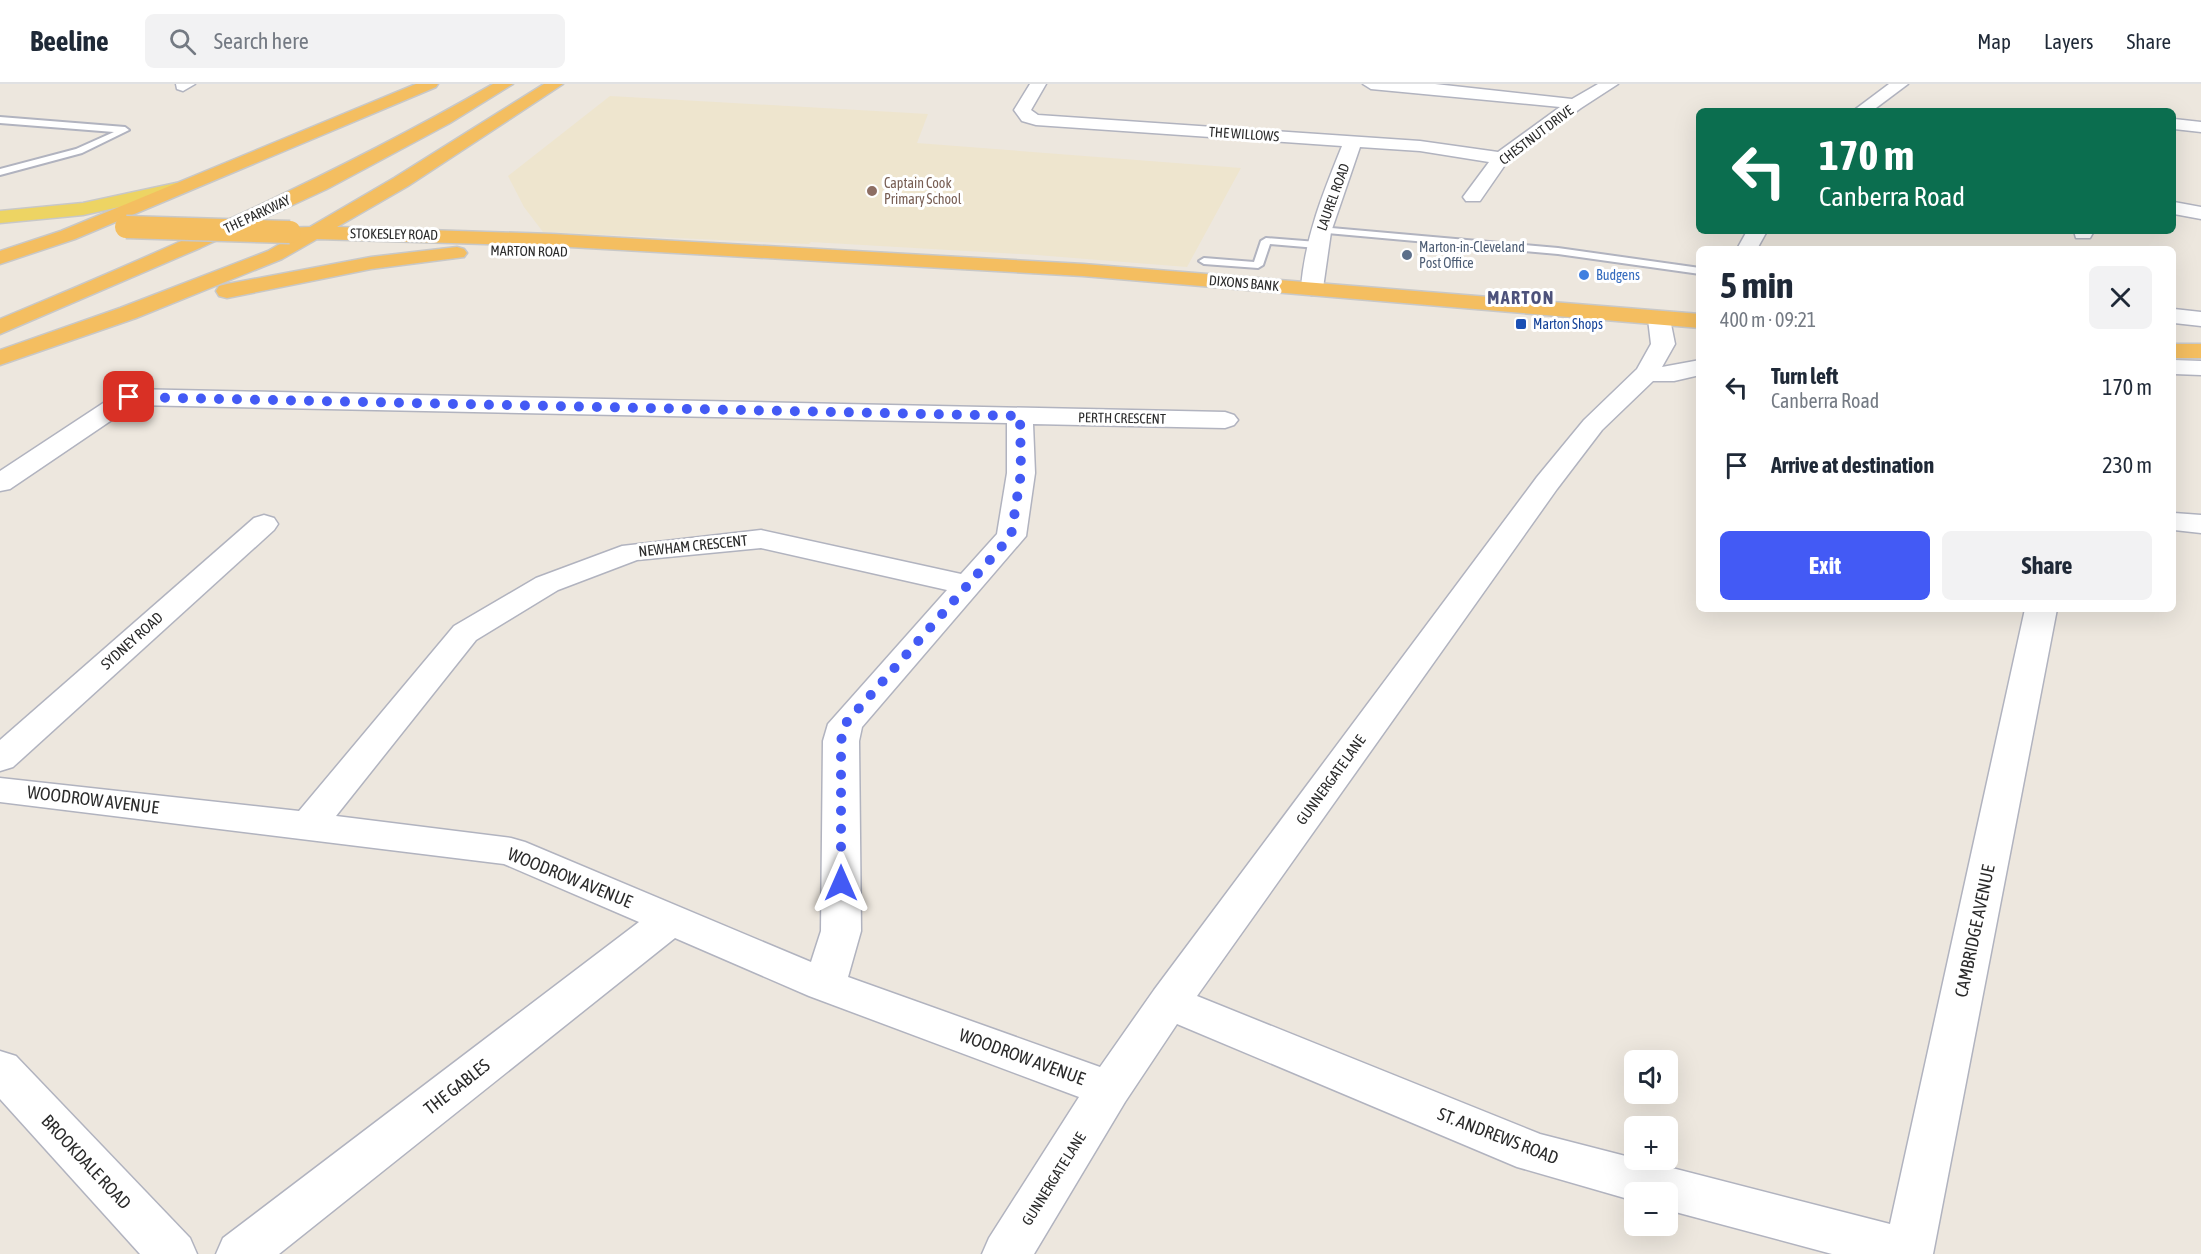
<!DOCTYPE html>
<meta charset="utf-8">
<style>
:root{--surface:#fff;--page:#f2f2f3;--text:#1f2937;--muted:#747a83;--line:#e0e1e3;--accent:#435af5}
body{margin:0;font-family:"Asap Condensed",sans-serif;background:var(--page);color:var(--text);height:100vh;display:flex;flex-direction:column;font-size:22px;white-space:nowrap}
*{box-sizing:border-box;margin:0}
p{font-size:20px;color:var(--muted)}
.icon{flex:none;width:33px;height:33px;fill:none;stroke:currentColor;stroke-width:2;stroke-linecap:round;stroke-linejoin:round}
.map{position:relative;flex:1;overflow:hidden}
.details{position:absolute;left:1696px;top:162px;width:480px;height:366px;display:flex;flex-direction:column;background:var(--surface);border-radius:9px;box-shadow:0 6px 24px #0002}
.details>*{flex:none}
.hud{position:absolute;left:1696px;top:24px;width:480px;height:126px;border-radius:9px;box-shadow:0 6px 24px #0002;background:#0b6e4f;color:#fff;overflow:hidden}
.tools{position:absolute;left:1624px;top:966px;display:grid;gap:12px}
.tools a{display:grid;place-items:center;width:54px;height:54px;border-radius:9px;background:var(--surface);box-shadow:0 6px 24px #0002;font-size:30px}
.pin{position:absolute;display:grid;place-items:center;width:51px;height:51px;color:#fff;margin:-26px;border-radius:12px;box-shadow:0 3px 9px #0006}
.me{position:absolute;width:66px;margin:-33px;rotate:0deg;stroke-linejoin:round;filter:drop-shadow(0 0 4px #0008)}
.turn{display:flex;align-items:center;gap:21px;height:126px;padding:0 24px;font-size:27px}
.turn .icon{width:78px;height:78px;stroke-width:2.5}
.turn b{display:block;font-size:42px;line-height:51px}
.round{display:grid;place-items:center;flex:none;width:63px;height:63px;border-radius:9px;background:var(--page)}
.overview{display:flex;align-items:center;justify-content:space-between;height:102px;padding:0 24px}
h1{font-size:36px;font-weight:700;line-height:45px}
.primary-button{display:flex;gap:12px;margin-top:auto;padding:12px 24px}
.primary-button a{flex:1;height:69px;border-radius:9px;background:var(--accent);color:#fff;font-size:24px;font-weight:700;line-height:69px;text-align:center}
.primary-button a+a{background:var(--page);color:var(--text)}
ul{padding:0;list-style:none}
li{display:flex;align-items:center;gap:18px;height:78px;padding:0 24px}
li div{flex:1}
li b{display:block;font-size:22px}
li em{font-style:normal}
header{display:flex;align-items:center;gap:36px;box-sizing:border-box;height:84px;padding:0 30px;background:var(--surface);border-bottom:2px solid var(--line)}
header strong{font-size:28px}
nav{display:flex;gap:33px;margin-inline-start:auto;font-size:21px}
.search{width:420px;height:54px;background:var(--page);display:flex;align-items:center;gap:15px;box-sizing:border-box;padding:0 21px;border-radius:9px;color:var(--muted);font-size:22px}
.map>svg:first-child{display:block}
.education{fill:#eee5ce}
.lines{fill:none;stroke-linecap:round;stroke-linejoin:round}
.service-casing{stroke:#b1b3bf;stroke-width:4}
.minor-casing{stroke:#b1b3bf;stroke-width:3}
.primary-casing{stroke:#c8c8c8;stroke-width:3}
.trunk-casing{stroke:#c8c8c8;stroke-width:3}
.service{fill:#fff;fill-rule:evenodd}
.minor{fill:#fff;fill-rule:evenodd}
.primary{fill:#edd463;fill-rule:evenodd}
.trunk{fill:#f4be60;fill-rule:evenodd}
.trunk-bridge-casing{stroke:#c8c8c8;stroke-width:25;stroke-linecap:butt}
.trunk-bridge{stroke:#f4be60;stroke-width:22}
.route{stroke:#435af5;stroke-width:10;stroke-dasharray:0 18}
.education-dot{fill:#8d6e63;stroke:#fff;stroke-width:2}
.service-dot{fill:#5c6f8a;stroke:#fff;stroke-width:2}
.shop-dot{fill:#3f7fe0;stroke:#fff;stroke-width:2}
.transit-dot{fill:#1a4fb4;stroke:#fff;stroke-width:2}
.labels{text-anchor:middle;stroke-width:6;stroke-linejoin:round;paint-order:stroke}
.far-street-label{font-size:14px;fill:#2b2b2b;stroke:#fff}
.far-education-label{font-size:14px;fill:#785e54;stroke:#fff;text-anchor:start}
.far-service-label{font-size:14px;fill:#4e5e75;stroke:#fff;text-anchor:start}
.far-shop-label{font-size:14px;fill:#366cbe;stroke:#fff;text-anchor:start}
.far-transit-label{font-size:14px;fill:#164399;stroke:#fff;text-anchor:start}
.street-label{font-size:15px;fill:#2b2b2b;stroke:#fff}
.far-district-label{font-size:18px;font-weight:bold;letter-spacing:1.5px;fill:#4d527b;stroke:#fff}
.near-street-label{font-size:18px;fill:#2b2b2b;stroke:#fff}
</style>
<header>
<strong>Beeline</strong>
<div class="search"><svg class="icon" aria-label="search" viewBox="0 0 24 24"><circle cx="10" cy="10" r="6"/><path d="M15 15l6 6"/></svg>Search here</div>
<nav><a>Map</a><a>Layers</a><a>Share</a></nav>
</header>
<div class="map">
<svg width="2201" height="1170" viewBox="0 0 2201 1170">
<rect width="100%" height="100%" fill="#ede7de"/>
<path class="education" d="M610,12L928,30L917,59L1241,84L1187,183L1037,171L811,158L809,160L543,148L524,123L508,92Z"/>
<g class="lines">
<g class="service-casing">
<g id="service">
<path d="M0,33L125,43L129,46L82,69L0,91V85L76,65L114,48L0,39Z"/>
<path d="M1320,143L1558,164L1700,184V190L1558,170L1316,148V144Z"/>
<path d="M1266,154L1317,158L1322,161L1317,164L1270,160L1263,181L1258,184L1204,180L1199,177L1204,174L1254,178L1261,157Z"/>
</g>
</g>
<g class="minor-casing">
<g id="minor">
<path d="M176,0H195L183,7L177,5Z"/>
<path d="M1030,0H1046L1031,26L1038,31L1420,57L1498,68L1560,23L1371,5L1363,0H1435L1572,15L1598,0H1618L1581,24L1507,78L1480,117H1466L1463,113L1489,78L1420,67L1360,63L1331,148L1323,204L1320,209L1312,211L1304,209L1301,204C1305,153 1323,109 1342,62L1036,41L1022,37L1014,26Z"/>
<path d="M1889,0H1908L1872,27H1853Z"/>
<path d="M2174,35L2201,38V48L2174,45Z"/>
<path d="M2174,118L2201,123V135L2174,130Z"/>
<path d="M1747,147H1767L1757,165H1737Z"/>
<path d="M2074,147H2094L2090,154H2076Z"/>
<path d="M2174,225L2201,228V242L2174,239Z"/>
<path d="M1659,228L1667,230L1670,235L1675,260L1662,283L1700,276V291L1674,297H1653L1602,346L1557,405L1197,912L1540,1050L1890,1140L2025,525H2057L1933,1170H1832L1668,1126V1108H1635V1117L1517,1083L1177,940L1125,1018L1034,1170H982L989,1154L1079,1013L809,912L675,854L279,1170H216L223,1154L639,838L504,780L0,718V694L299,727L454,542L536,494L622,462L761,446L961,490L997,450L1007,389V339L134,321L10,405L0,407V387L120,308L129,305L1225,328L1234,331L1238,336L1234,341L1225,344L1033,340L1035,389L1026,452L862,643L859,657L861,847L848,893L1100,983L1154,906L1537,393L1584,336L1637,285L1651,260L1648,235L1651,230ZM761,464L947,506L828,640L823,657L821,847L811,878L525,758L511,754L336,732L476,556L558,506L637,476Z"/>
<path d="M2174,276L2201,277V291L2174,290Z"/>
<path d="M2174,429L2201,431V449L2174,446Z"/>
<path d="M264,431L274,434L278,440L274,446L13,683L0,687V656L254,434Z"/>
<path d="M0,967L16,972L190,1154L197,1170H140L0,1015Z"/>
</g>
</g>
<g class="primary-casing">
<path id="primary" d="M176,99L183,101L186,105L183,109L83,131L0,139V127L83,119Z"/>
</g>
<g class="trunk-casing">
<g id="trunk">
<path d="M416,0H438L436,3L75,155L0,180V167L61,147Z"/>
<path d="M493,0H513L450,39L327,105L200,164L0,250V235C169,165 335,91 493,0Z"/>
<path d="M544,0H563L408,102L337,143L552,150L1083,180L1700,230V244L1083,192L552,162L317,155L282,175L136,234L0,281V266L120,224L268,167L290,154L283,152L280,148L283,144L310,143L394,94Z"/>
<path d="M457,163L464,165L467,169L464,173L371,185L227,214L219,212L216,207L219,202L227,200L371,173Z"/>
<rect x="2174" y="260" width="27" height="14"/>
</g>
</g>
<use href="#service" class="service"/>
<use href="#minor" class="minor"/>
<use href="#primary" class="primary"/>
<use href="#trunk" class="trunk"/>
<g class="trunk-bridge-casing">
<path id="trunk-bridge" d="M126,143L290,148"/>
</g>
<use href="#trunk-bridge" class="trunk-bridge"/>
</g>
<g class="lines">
<path class="route" d="M129,313L1020,332L1021,389L1011,452L845,640L841,657V799"/>
</g>
<circle class="education-dot" cx="872" cy="107" r="6"/>
<circle class="service-dot" cx="1407" cy="171" r="6"/>
<circle class="shop-dot" cx="1584" cy="191" r="6"/>
<rect class="transit-dot" x="1515" y="234" width="12" height="12" rx="3"/>
<g class="labels">
<g class="far-street-label">
<text transform="translate(1244 50) rotate(4)" y="5">THE WILLOWS</text>
<text transform="translate(1536 51) rotate(-37)" y="5">CHESTNUT DRIVE</text>
<text transform="translate(1333 113) rotate(-70)" y="5">LAUREL ROAD</text>
<text transform="translate(257 130) rotate(-25)" y="5">THE PARKWAY</text>
<text transform="translate(394 150) rotate(1)" y="5">STOKESLEY ROAD</text>
<text transform="translate(529 167) rotate(1)" y="5">MARTON ROAD</text>
<text transform="translate(1244 199) rotate(5)" y="5">DIXONS BANK</text>
<text transform="translate(1122 334) rotate(1)" y="5">PERTH CRESCENT</text>
</g>
<g class="far-education-label">
<text x="884" y="104">Captain Cook<tspan x="884" dy="16">Primary School</tspan></text>
</g>
<g class="far-service-label">
<text x="1419" y="168">Marton-in-Cleveland<tspan x="1419" dy="16">Post Office</tspan></text>
</g>
<g class="far-shop-label">
<text x="1596" y="196">Budgens</text>
</g>
<g class="far-transit-label">
<text x="1533" y="245">Marton Shops</text>
</g>
<g class="street-label">
<text transform="translate(693 462) rotate(-6)" y="5">NEWHAM CRESCENT</text>
<text transform="translate(132 557) rotate(-42)" y="5">SYDNEY ROAD</text>
<text transform="translate(1331 696) rotate(-54)" y="5">GUNNERGATE LANE</text>
<text transform="translate(1054 1095) rotate(-58)" y="5">GUNNERGATE LANE</text>
</g>
<g class="far-district-label">
<text x="1521" y="220">MARTON</text>
</g>
<g class="near-street-label">
<text transform="translate(93 716) rotate(7)" y="6">WOODROW AVENUE</text>
<text transform="translate(570 794) rotate(22)" y="6">WOODROW AVENUE</text>
<text transform="translate(1975 847) rotate(-78)" y="6">CAMBRIDGE AVENUE</text>
<text transform="translate(1022 973) rotate(20)" y="6">WOODROW AVENUE</text>
<text transform="translate(457 1003) rotate(-38)" y="6">THE GABLES</text>
<text transform="translate(1498 1052) rotate(21)" y="6">ST. ANDREWS ROAD</text>
<text transform="translate(86 1078) rotate(47)" y="6">BROOKDALE ROAD</text>
</g>
</g>
</svg>
<div class="tools">
<a><svg class="icon" aria-label="sound" viewBox="0 0 24 24"><path d="M4 9h4l5-4v14l-5-4H4zM17 9q2 3 0 6"/></svg></a>
<a>+</a>
<a>−</a>
</div>
<div class="pin" style="left:129px;top:313px;background:#d93025"><svg class="icon" aria-label="arrive" viewBox="0 0 24 24"><path d="M6 21V4h12l-3 4 3 4H6"/></svg></div>
<svg class="me" style="left:841px;top:799px" viewBox="-20 -20 40 40"><path d="M0-17L14 15 0 8-14 15z" fill="#435af5" stroke="#fff" stroke-width="4"/></svg>
<div class="hud">
<div class="turn"><svg class="icon" aria-label="left" viewBox="0 0 24 24"><path d="M17 20v-9H6M10 6l-5 5 5 5"/></svg><div><b>170 m</b>Canberra Road</div></div>
</div>
<section class="details">
<div class="overview"><div><h1>5 min</h1><p>400 m · 09:21</p></div><a class="round"><svg class="icon" aria-label="close" viewBox="0 0 24 24"><path d="M6 6l12 12M18 6L6 18"/></svg></a></div>
<ul>
<li><svg class="icon" aria-label="left" viewBox="0 0 24 24"><path d="M17 20v-9H6M10 6l-5 5 5 5"/></svg><div><b>Turn left</b><p>Canberra Road</p></div><em>170 m</em></li>
<li><svg class="icon" aria-label="arrive" viewBox="0 0 24 24"><path d="M6 21V4h12l-3 4 3 4H6"/></svg><div><b>Arrive at destination</b></div><em>230 m</em></li>
</ul>
<div class="primary-button"><a>Exit</a><a>Share</a></div>
</section>
</div>
